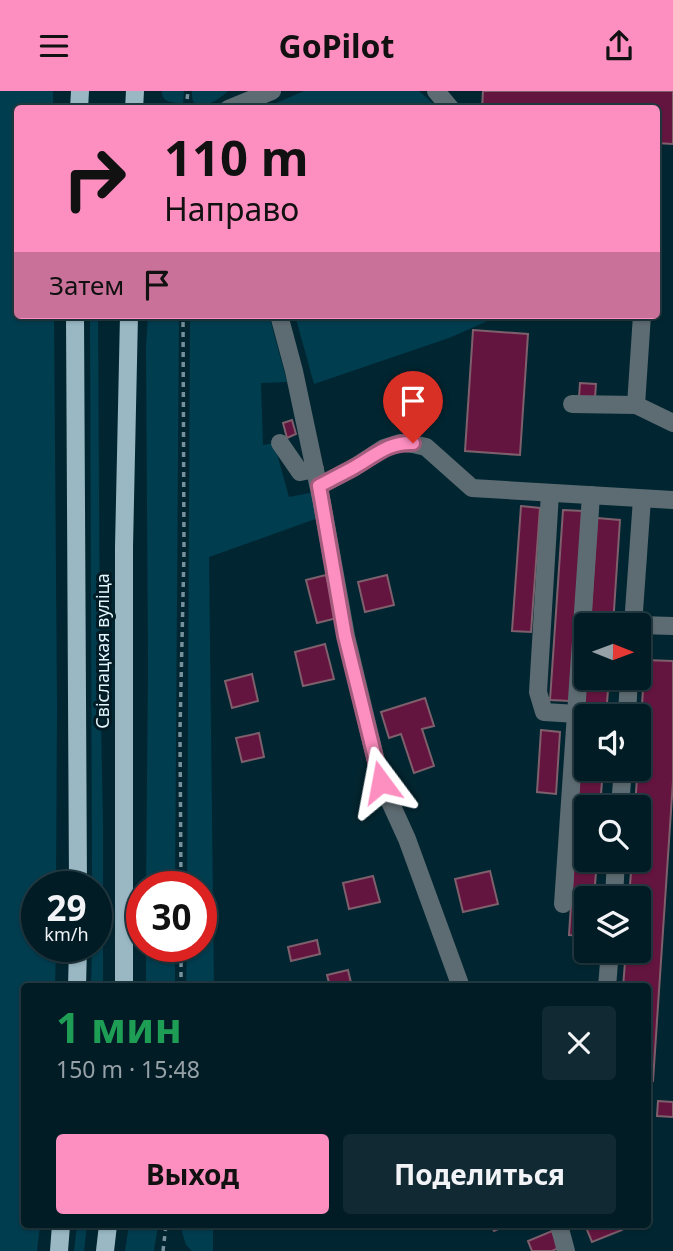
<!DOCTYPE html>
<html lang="ru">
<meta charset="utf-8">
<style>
:root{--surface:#021c25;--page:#102932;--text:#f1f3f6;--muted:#96a1a7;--line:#233a42;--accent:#fd8ec0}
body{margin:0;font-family:"Noto Sans",sans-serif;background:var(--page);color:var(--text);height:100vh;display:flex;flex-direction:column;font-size:26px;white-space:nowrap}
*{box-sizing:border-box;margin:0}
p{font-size:23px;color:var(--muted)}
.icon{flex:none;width:38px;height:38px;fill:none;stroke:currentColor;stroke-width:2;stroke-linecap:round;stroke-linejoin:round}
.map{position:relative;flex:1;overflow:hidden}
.side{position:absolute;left:21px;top:892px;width:630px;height:245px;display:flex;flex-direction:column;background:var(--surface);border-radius:7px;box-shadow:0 2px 5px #0004,0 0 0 2px var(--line)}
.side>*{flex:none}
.banner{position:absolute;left:14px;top:14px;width:646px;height:214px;border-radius:7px;box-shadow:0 2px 5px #0004,0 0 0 2px var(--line);background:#fd8ec0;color:#111;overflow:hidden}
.needle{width:46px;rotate:91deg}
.tools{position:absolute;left:574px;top:522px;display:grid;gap:14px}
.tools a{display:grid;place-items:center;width:77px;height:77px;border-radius:7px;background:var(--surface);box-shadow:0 2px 5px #0004,0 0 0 2px var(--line);font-size:35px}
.speed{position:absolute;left:21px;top:780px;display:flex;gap:14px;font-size:35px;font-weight:700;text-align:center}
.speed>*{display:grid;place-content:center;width:91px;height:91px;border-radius:50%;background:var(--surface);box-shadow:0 2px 5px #0004,0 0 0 2px var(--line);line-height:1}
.speed small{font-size:18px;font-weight:400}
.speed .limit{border:10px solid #d22;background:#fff;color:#111}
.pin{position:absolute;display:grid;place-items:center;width:60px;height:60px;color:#fff;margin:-72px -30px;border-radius:50% 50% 50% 0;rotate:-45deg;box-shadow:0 0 7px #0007}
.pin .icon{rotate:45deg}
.me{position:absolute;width:77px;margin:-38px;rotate:347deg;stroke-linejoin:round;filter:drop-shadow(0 0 5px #0008)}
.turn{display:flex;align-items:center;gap:24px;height:147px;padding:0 35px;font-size:32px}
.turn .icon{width:91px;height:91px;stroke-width:2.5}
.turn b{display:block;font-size:49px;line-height:60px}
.then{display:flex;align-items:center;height:66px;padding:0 35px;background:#0003;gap:14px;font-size:26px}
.round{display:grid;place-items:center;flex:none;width:74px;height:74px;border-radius:7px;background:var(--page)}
.head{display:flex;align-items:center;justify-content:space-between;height:119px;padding:0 35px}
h1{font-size:42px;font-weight:700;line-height:52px;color:#1e9e55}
.primary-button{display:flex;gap:14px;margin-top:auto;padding:14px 35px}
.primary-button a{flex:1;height:80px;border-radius:7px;background:var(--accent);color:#111;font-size:28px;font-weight:700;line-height:80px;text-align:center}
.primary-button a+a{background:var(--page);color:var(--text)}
header{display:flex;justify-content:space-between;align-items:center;height:91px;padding:0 35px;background:var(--accent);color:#111;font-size:32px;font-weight:700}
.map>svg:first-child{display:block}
.green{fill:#003d4f}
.building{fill:#64153f;stroke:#7e5f6c;stroke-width:2}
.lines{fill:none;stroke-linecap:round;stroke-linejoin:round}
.path{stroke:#76919b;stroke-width:3.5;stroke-dasharray:5 5;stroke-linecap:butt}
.minor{stroke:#5d6c72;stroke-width:18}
.major{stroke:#99b8c4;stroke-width:18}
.route-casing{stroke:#a45c7d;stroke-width:18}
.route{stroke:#fd8ec0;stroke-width:12}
.labels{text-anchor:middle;stroke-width:6;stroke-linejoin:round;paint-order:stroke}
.street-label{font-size:18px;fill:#e3f6fe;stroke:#021b24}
</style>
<header><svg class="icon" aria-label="menu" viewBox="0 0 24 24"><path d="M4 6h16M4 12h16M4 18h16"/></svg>GoPilot<svg class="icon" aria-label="share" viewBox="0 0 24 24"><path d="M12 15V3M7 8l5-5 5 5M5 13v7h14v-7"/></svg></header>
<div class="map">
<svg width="673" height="1160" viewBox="0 0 673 1160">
<rect width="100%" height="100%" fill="#022631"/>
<g class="green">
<path d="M0,0H53V17L18,18V224H54L57,615L56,796H37V856H56L55,896H24V1134H40L37,1160H0Z"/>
<path d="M162,0H184L183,12C174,12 161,12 162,0Z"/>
<path d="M192,0H228C217,10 190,28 192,0Z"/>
<path d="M304,0H419L438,17H265Z"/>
<path d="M90,224H98L100,575L103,732V896H91L92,856H96V796H92Z"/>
<path d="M148,224H179L175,796H146L148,577L146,257Z"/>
<path d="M190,224H269L287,291L261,292L263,354L274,352L289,406L315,401L321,426L209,466L214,896H186L187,856H201V796H187Z"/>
<path d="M295,224H501L449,247L314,293Z"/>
<rect x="146" y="856" width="29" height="40"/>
<path d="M77,1134H87L84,1160H74Z"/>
<path d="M129,1134H158L154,1160H125Z"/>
<path d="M180,1134H213V1160H192L186,1154Z"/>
</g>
<g class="building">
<path d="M483,0H673V53L656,52V18H482Z"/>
<path d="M473,239L528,243L520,364L465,360Z"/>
<path d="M580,292L596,293L595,307L579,306Z"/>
<path d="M292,329L296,343L287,347L283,332Z"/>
<path d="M521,415L540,417L531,541L512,540Z"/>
<path d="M563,419L583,420L570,610L550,609Z"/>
<path d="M597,427L620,429L613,534H590Z"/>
<path d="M326,484L337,527L317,532L306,489Z"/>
<path d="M387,484L394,514L365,521L358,491Z"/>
<path d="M325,553L334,588L303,595L295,561Z"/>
<path d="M645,569L673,570V690L653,990H648V896H623L626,859H639V807H629L632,768H639V716H635Z"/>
<path d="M252,583L258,610L232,617L225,590Z"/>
<path d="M586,586H609L606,625H586V677H603L600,716H586V768H597L594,807H586V845L569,844Z"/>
<path d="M425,607L434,635L422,638L434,675L414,682L401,643L389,647L381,621Z"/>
<path d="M541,639L560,641L556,703L537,701Z"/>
<path d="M259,642L264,666L242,671L236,647Z"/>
<path d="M490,780L498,813L463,821L455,788Z"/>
<path d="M373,785L380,811L349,818L343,792Z"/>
<path d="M317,849L320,863L291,870L288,856Z"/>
<path d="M348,879L352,896H330L327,884Z"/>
<path d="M658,1010L673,1011V1026L657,1025Z"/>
<path d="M491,1134H507L494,1140Z"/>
<path d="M585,1134H620L622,1139L592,1151Z"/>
<path d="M552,1140L559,1157L552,1160H532L528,1150Z"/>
</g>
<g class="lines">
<g class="path">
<path d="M186,18L188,0"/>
<path d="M181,796L180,640L184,460L183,224"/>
<path d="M181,896V856"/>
<path d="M163,1160L166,1134"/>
</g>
<g class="minor">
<path d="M436,0L451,18"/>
<path d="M228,18L272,0"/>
<path d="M279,224L294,280L322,412L346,545L381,691L407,748L461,896"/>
<path d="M642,224L636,314L673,332"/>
<path d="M572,313L636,314"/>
<path d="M280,352L300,381L315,378"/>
<path d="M319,395L355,376L384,357L400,352L413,353L426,356L472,397L673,409"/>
<path d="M550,402L538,601L544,621L577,623"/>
<path d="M633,534L642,408"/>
<path d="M639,534L673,535"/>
<path d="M627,625L629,586"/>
<path d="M620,716L623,677"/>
<path d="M614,807L616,768"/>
<path d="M563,813L591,404"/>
<path d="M607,896L610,859"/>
<path d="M559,1134L566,1160"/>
</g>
<g class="major">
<path d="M79,18L80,0"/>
<path d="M134,18L135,0"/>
<path d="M75,224L78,796"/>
<path d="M77,896L78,856"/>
<path d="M124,896V456L129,224"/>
<path d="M59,1160L61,1134"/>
<path d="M105,1160L108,1134"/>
</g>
</g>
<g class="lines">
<g class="route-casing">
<path id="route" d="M381,691L345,545L319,395C330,389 342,383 353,377C375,365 387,351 413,352"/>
</g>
<use href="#route" class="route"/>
</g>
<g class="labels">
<g class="street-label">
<text transform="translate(103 560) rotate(-90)" y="6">Свіслацкая вуліца</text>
</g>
</g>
</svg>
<div class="tools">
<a><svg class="needle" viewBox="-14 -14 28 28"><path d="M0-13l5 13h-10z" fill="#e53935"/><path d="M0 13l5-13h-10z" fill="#96a1a7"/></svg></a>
<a><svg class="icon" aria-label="sound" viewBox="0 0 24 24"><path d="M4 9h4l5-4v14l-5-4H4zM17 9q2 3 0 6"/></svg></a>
<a><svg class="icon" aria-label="search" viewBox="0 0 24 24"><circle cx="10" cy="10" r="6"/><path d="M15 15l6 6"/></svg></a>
<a><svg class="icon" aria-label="layers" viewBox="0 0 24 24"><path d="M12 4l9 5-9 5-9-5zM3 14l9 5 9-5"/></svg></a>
</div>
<div class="speed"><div>29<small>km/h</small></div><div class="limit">30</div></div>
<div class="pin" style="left:413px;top:352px;background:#d93025"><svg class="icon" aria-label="arrive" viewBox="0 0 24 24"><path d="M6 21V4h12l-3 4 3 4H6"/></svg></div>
<svg class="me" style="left:381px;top:691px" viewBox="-20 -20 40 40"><path d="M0-17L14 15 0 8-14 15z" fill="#fd8ec0" stroke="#fff" stroke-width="4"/></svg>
<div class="banner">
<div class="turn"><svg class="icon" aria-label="right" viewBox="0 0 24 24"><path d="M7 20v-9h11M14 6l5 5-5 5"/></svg><div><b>110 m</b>Направо</div></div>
<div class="then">Затем<svg class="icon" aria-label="arrive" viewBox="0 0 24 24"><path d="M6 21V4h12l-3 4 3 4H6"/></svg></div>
</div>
<section class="side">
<div class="head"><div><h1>1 мин</h1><p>150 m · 15:48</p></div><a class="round"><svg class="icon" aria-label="close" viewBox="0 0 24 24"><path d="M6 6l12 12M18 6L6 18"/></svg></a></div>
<div class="primary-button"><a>Выход</a><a>Поделиться</a></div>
</section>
</div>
